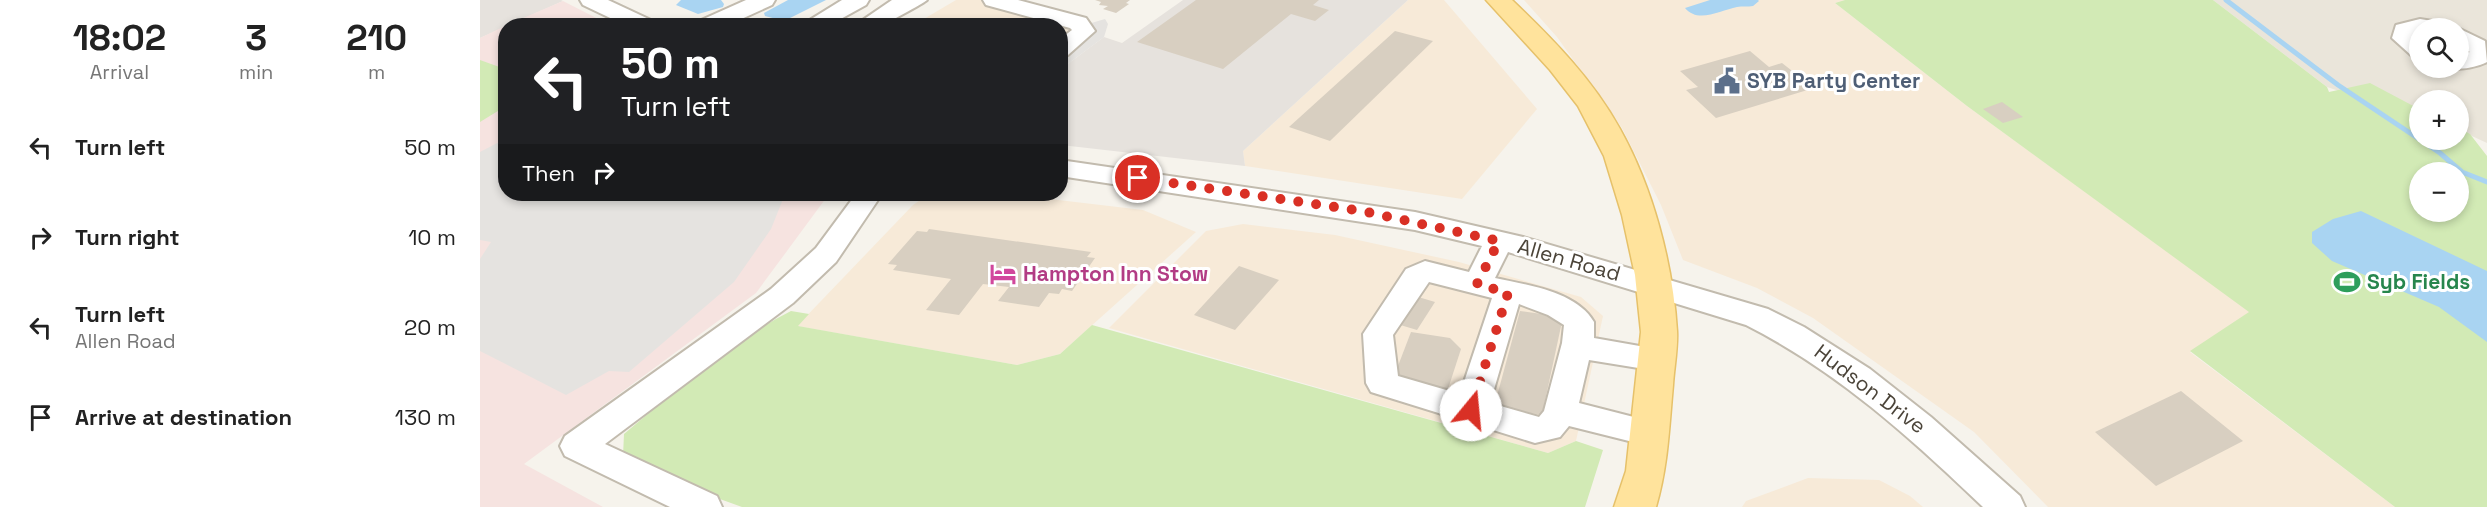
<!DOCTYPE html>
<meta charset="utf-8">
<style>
:root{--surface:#fff;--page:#f2f2f2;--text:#222;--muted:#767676}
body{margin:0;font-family:"Space Grotesk",sans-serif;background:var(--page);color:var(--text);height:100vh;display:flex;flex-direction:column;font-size:22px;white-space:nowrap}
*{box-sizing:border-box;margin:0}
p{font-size:20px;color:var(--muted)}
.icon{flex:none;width:33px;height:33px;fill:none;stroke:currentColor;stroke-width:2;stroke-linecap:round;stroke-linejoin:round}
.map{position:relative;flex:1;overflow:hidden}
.side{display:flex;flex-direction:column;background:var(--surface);width:480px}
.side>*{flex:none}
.top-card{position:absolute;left:18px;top:18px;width:570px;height:183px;border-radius:24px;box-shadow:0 3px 9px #0003;background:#202124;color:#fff;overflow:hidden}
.fabs{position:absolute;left:1929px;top:18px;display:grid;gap:12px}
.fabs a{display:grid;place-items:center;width:60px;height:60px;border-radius:50%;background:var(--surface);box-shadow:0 3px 9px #0003;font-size:30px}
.pin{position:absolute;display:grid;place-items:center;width:51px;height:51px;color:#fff;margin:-26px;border:3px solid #fff;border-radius:50%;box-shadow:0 2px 6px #0007}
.me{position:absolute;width:66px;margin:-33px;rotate:17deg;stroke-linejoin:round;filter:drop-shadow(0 0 4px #0008)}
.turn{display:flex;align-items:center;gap:21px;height:126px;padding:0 24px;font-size:27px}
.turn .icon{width:78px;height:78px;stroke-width:2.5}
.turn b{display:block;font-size:42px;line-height:51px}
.then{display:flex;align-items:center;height:57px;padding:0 24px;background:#0003;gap:12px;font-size:22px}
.eta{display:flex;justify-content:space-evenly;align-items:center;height:102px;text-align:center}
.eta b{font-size:36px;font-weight:600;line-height:42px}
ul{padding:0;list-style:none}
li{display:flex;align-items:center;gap:18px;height:90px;padding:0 24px}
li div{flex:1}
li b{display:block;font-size:22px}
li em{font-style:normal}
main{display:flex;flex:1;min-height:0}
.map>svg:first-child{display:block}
.residential{fill:#eae5da;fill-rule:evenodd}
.commercial{fill:#f7ead8}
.industrial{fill:#e6e2dd}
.medical{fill:#f6e3e0}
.green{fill:#d2eab5;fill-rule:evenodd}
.parking{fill:#e5e3e0}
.water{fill:#a9d4f2}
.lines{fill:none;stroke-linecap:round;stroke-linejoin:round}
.stream{stroke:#a9d4f2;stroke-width:5}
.building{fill:#d8cfc1}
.minor-casing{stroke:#c2bbae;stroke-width:4}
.major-casing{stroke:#e6c16a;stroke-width:3}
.minor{fill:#fff;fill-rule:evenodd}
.major{fill:#ffe39c;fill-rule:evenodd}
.route{stroke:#d93025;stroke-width:10;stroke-dasharray:0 18}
.labels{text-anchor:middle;stroke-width:6;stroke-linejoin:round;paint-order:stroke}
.service-label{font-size:21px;font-weight:bold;fill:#4e5e75;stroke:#fff;text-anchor:start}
.street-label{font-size:21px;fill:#4b4439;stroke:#fff}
.hotel-label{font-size:21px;font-weight:bold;fill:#b23c85;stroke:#fff;text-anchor:start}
.leisure-label{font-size:21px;font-weight:bold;fill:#27864d;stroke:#fff;text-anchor:start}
</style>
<main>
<section class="side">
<div class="eta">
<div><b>18:02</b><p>Arrival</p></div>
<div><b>3</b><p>min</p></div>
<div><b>210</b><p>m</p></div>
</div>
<ul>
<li><svg class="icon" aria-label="left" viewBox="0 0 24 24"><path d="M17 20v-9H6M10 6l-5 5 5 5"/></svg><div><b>Turn left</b></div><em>50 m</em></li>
<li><svg class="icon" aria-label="right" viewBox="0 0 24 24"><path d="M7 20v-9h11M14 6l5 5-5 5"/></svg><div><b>Turn right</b></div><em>10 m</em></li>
<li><svg class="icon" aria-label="left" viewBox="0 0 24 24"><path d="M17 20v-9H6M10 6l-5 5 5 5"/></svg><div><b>Turn left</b><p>Allen Road</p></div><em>20 m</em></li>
<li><svg class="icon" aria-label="arrive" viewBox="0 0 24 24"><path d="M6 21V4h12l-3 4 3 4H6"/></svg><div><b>Arrive at destination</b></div><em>130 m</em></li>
</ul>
</section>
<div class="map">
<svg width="2007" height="507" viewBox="0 0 2007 507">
<rect width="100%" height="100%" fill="#f6f3ec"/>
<path class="residential" d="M1733,0H2007V143L1979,130L1978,100H1940L1939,117L1847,87ZM1940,28H1978V68H1940Z"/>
<g class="commercial">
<path d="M476,0H503L591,29L603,26L581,69L580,26H432Z"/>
<path d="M928,0H964L1057,109L982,199L765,166L763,151Z"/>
<path d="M1044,0H1365L1355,3L1487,106L1770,312L1710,352L1915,507H1568L1494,432L1333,318L1277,288L1203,260L1181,205L1142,128L1077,37Z"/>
<path d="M449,194H528L663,210L716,232L580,354L537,365L317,326L433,205Z"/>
<path d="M763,224L855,235L979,262L1101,297L1123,316L1096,441L1068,453L629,328L726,231Z"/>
<path d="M1328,478L1399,480L1430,496L1443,507H1262L1266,501Z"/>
</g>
<g class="industrial">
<path d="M0,0H81L83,1L0,38Z"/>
<path d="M703,0H928L763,151L765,166L581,145V69L624,37L642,43Z"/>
</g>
<g class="medical">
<path d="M83,1L130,25H27Z"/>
<path d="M25,26L26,194H349L276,293L44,464L123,507H0V38Z"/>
</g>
<g class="green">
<path d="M1365,0H1733L1847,87L1849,92L1890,83L1939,109L1940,140H1978L1979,128L1990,134L2007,156V507H1915L1710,351L1769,312L1487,106L1355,3ZM1940,172H1978V212H1940Z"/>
<path d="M0,60L25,69L26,106L0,122Z"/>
<path d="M311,311L329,314L318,326L537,365L580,354L612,325L1068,453L1096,441L1123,450L1105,507H262L226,494L143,456L144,434C197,390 250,342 311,311Z"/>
</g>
<g class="parking">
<path d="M625,19L628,24L624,37L581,69V42L592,33L591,29Z"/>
<path d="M25,139L26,194H305L291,229L254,282L149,372L129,371L86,395L0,351V259L11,242L0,240V152Z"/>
</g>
<g class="water">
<path d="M201,0H241L244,4L243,7L218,14L196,5Z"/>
<path d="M308,0H346L304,21L285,16L284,13Z"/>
<path d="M1230,0H1278L1279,1L1273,6C1268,7 1262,6 1257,7C1241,10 1218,24 1205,8Z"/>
<path d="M1881,211L2007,271V342L1959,307L1852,261L1832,243V232L1853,219Z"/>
</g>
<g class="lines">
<path class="stream" d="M1746,0L1858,85L1960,153L1982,172L2007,182"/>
</g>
<g class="building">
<path d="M615,0H650L646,3L649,4L636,13L623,9L628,6L619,5L621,2Z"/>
<path d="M716,0H839L833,5L849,10L835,21L811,14L743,69L657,42Z"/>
<path d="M915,31L953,41L850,141L809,127Z"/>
<path d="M1270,51L1289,67L1302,63L1334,88L1236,118L1206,90L1218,87L1200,71Z"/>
<path d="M1522,102L1543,117L1523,123L1503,109Z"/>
<path d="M449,229L611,252L607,257L615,258L592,291L582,289L579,294L569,293L559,307L518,301L529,287L503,284L479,315L446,310L471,279L413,270L417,265L408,264L437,231L447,232Z"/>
<path d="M759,266L799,280L755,330L714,315Z"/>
<path d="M935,296L955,302L937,330L917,324Z"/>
<path d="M1040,311L1083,317L1062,415L1014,407Z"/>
<path d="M931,332L970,338L981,349L968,389L913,379Z"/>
<path d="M1701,391L1763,441L1676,486L1615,432Z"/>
</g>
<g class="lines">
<g class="minor-casing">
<g id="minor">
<path d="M100,0H128L173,21L176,26H147L103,5Z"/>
<path d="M266,0H295L292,5L246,26H216L219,21Z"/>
<path d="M362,0H389L386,5L348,26H320Z"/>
<path d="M412,0H447C444,3 404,25 399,26C391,27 382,26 374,26Z"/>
<path d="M503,0H538L606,18L615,31L588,55L580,57V39L592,30L590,28L506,5Z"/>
<path d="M1940,19L1965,23L1968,28H1940V33L1934,36L1940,40V58L1932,56L1912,38L1916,25Z"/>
<path d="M1977,28H1978L2005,41L2007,62C1997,67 1983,70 1972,68H1978V55L1990,52L1978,45Z"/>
<path d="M580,160L935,212L1043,237L1288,309L1324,327L1390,369L1451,417L1540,496L1545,507H1503C1430,437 1357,371 1266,325L1028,252L1015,278C1047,285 1096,291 1114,322V338L1188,351L1193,359L1188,367L1177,371L1109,360L1099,403L1181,424L1186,433L1181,442L1169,446L1089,426L1080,437L1055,443L891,392L886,383L883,334L926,269L945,261L989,272L1002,246L935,230L580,176ZM949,282L1012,298L980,394L918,376L913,335ZM1039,304L1068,315L1084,325L1082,343L1064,411L1059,417L1010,403Z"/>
<path d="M376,194H402L356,262L313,303L125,444L237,496L242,507H190L85,456L80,446L85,436L291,289L336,248Z"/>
</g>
</g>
<g class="major-casing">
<path id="major" d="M1006,0H1032C1073,39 1113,80 1140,129C1173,188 1193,264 1197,331C1198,348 1194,368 1193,385C1189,428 1188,466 1176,507H1134L1146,471L1161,332L1155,275L1142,215L1124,156L1098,106L1070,70Z"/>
</g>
<use href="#minor" class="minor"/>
<use href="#major" class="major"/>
</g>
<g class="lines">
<path class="route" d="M658,178L882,211L1019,241L997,284L1028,293L991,410"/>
</g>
<defs>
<g id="civic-bare" transform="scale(2.07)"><path d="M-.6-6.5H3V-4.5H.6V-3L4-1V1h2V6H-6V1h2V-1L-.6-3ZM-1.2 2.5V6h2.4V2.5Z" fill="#5c6f8a" stroke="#fff" stroke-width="2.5" paint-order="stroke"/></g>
<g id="hotel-bare" transform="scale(2.07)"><path d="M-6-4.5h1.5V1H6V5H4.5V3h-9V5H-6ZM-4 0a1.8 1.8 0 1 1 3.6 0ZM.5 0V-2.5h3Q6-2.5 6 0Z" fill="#d1479c" stroke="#fff" stroke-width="2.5" paint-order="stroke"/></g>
<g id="stadium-bare" transform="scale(2.07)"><path d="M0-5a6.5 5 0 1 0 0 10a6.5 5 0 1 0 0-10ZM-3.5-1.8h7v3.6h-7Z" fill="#2e9e5b" stroke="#fff" stroke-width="2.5" paint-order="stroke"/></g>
</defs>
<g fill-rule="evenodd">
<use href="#civic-bare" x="1247" y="81"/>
<use href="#hotel-bare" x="523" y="274"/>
<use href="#stadium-bare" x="1867" y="282"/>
</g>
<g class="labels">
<g class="service-label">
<text x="1267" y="88">SYB Party Center</text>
</g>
<g class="street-label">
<text transform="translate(1089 260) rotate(16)" y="7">Allen Road</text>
<text transform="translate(1390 389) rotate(37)" y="7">Hudson Drive</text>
</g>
<g class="hotel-label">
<text x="543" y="281">Hampton Inn Stow</text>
</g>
<g class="leisure-label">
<text x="1887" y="289">Syb Fields</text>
</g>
</g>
</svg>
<div class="fabs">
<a><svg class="icon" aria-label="search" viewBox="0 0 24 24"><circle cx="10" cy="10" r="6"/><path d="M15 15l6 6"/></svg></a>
<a>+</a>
<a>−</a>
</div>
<div class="pin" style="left:658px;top:178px;background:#d93025"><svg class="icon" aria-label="arrive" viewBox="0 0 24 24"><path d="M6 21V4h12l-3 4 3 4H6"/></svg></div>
<svg class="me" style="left:991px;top:410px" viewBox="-20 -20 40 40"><circle r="19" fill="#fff"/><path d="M0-13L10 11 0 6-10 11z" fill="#d93025"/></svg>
<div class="top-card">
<div class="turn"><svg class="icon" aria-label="left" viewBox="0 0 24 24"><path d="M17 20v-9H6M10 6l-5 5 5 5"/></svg><div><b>50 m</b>Turn left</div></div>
<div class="then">Then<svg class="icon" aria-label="right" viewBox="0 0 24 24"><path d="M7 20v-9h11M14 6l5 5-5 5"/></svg></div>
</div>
</div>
</main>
